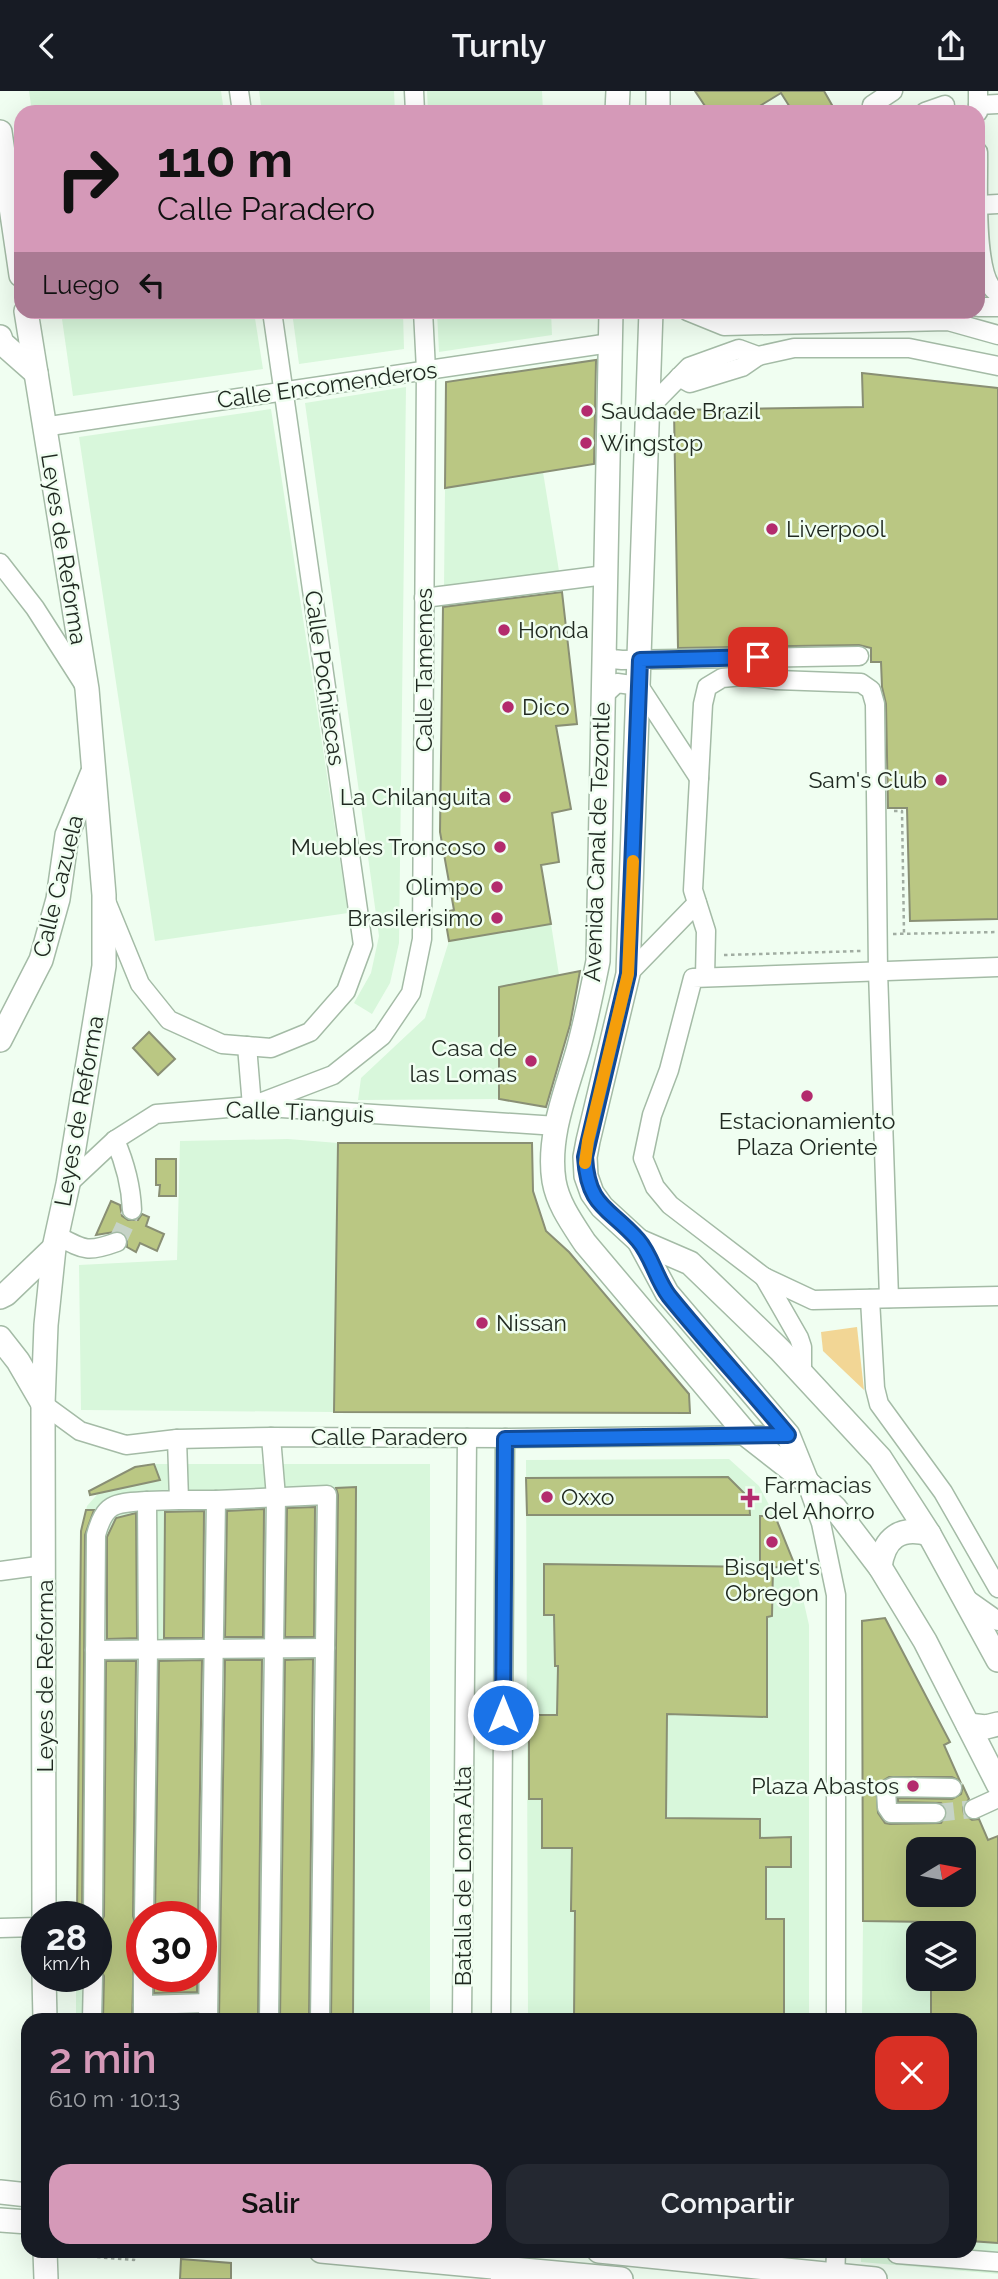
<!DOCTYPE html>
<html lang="es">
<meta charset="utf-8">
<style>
:root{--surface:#171b24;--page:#242831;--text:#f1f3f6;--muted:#9ea1a6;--accent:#d599b8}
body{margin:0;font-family:Raleway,sans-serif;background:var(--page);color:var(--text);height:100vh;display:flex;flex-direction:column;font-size:26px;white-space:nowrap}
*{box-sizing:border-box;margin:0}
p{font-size:23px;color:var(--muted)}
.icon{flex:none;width:38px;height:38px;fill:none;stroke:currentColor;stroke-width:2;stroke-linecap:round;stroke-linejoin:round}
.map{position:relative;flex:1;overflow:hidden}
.details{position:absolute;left:21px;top:1922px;width:956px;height:245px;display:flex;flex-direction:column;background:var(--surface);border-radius:21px;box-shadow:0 7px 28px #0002}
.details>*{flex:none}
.top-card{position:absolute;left:14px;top:14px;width:971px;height:214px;border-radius:21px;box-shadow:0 7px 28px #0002;background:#d599b8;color:#111;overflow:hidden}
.needle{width:46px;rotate:80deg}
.fabs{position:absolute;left:906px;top:1746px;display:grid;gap:14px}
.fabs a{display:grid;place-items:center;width:70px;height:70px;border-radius:14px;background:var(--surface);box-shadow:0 7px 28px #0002;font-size:35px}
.speed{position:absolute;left:21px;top:1810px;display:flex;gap:14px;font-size:35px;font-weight:700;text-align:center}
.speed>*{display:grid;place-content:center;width:91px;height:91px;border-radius:50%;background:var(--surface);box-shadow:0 7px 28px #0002;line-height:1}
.speed small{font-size:18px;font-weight:400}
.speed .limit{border:10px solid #d22;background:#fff;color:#111}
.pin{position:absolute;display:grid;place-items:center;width:60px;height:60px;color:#fff;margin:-30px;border-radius:14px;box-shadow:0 4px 10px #0006}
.me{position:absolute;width:77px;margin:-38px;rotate:0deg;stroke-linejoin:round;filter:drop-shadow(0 0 5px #0008)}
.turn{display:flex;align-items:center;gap:24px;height:147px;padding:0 28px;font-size:32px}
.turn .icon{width:91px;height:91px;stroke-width:2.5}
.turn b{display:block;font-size:49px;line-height:60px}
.then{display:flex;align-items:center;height:66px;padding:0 28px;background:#0003;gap:14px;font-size:26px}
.round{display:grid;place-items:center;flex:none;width:74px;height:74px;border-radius:21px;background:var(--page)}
.head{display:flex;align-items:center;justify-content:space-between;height:119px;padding:0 28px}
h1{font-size:42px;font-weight:600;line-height:52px;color:var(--accent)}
.cta{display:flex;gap:14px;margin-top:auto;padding:14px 28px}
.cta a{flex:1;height:80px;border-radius:21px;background:var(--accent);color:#111;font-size:28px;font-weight:600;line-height:80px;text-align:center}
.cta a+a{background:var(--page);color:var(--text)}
header{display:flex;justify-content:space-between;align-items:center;height:91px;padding:0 28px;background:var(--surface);font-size:32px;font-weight:600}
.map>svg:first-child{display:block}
.built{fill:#d8f7db;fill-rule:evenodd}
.green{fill:#f2d695}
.building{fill:#bac783;stroke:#898f74;stroke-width:2;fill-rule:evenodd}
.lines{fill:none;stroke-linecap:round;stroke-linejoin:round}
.minor-tunnel{stroke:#c6d3c7;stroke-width:18;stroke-dasharray:18 9;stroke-linecap:butt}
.minor-casing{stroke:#a4bba6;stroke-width:21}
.major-casing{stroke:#a4bba6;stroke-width:26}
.path{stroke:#a1ada2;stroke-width:2.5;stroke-dasharray:3.5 3.5;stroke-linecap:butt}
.minor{stroke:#fff;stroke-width:18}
.major{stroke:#fff;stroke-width:23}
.route-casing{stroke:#114b97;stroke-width:18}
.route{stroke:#1a73e8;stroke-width:12}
.slow{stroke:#f59e0b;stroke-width:12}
.poi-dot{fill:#b32b6d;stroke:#f0fef1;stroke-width:2.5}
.labels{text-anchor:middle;stroke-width:5;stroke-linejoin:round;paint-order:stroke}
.street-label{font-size:23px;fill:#1f2820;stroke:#f0fef1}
.poi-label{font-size:23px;fill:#1f2820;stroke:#f0fef1;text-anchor:start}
</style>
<header><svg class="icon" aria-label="back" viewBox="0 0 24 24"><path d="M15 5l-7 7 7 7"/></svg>Turnly<svg class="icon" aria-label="share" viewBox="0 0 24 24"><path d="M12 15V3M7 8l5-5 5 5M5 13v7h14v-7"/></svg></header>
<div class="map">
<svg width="998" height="2188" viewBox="0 0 998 2188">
<rect width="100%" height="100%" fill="#f0fef1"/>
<g class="built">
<path d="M29,0H221L224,21H32Z"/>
<path d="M259,0H394L395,21H262Z"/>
<path d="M427,0H542L543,21H428Z"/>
<path d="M61,221H254L263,278L73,305Z"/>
<path d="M292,221H403L404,258L299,273Z"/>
<path d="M437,221H551L552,244L439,261Z"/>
<path d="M406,296L399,852L390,892L372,923L354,912L371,882L379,845L305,312Z"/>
<path d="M271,318L348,822L155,850L79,346Z"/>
<path d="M543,381L559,480L444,496L445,397Z"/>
<path d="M551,833L559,884L499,896V1008L358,1009L361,987L425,927L449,850Z"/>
<path d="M288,1048L338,1052L334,1321L81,1319L79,1174L177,1169L180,1050Z"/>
<path d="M729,1368L759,1395L775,1425H760V1476L796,1477L809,1534V1928H528L526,1369Z"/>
<path d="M154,1373H430V1928H76V1885H96V1825H77L81,1440L87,1415L109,1390L135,1376ZM142,1825H201V1885H142Z"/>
<path d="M863,1830L998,1832V2183L861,2171V2160H970V1928H862ZM919,1843H964V1888H919Z"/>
</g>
<path class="green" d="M857,1236L864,1299L823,1260L821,1241Z"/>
<g class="building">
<path d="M695,0H824L836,21H793L781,2L750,21H709Z"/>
<path d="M596,269L594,373L445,397L446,291Z"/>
<path d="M862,282L998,297V828L910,830L907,717H888L886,613L882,596L881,571H871V557L859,554L678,557L674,319L863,316Z"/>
<path d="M562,501L577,633L556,635L571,718L552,722L559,771L541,774L551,833L449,850L444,821L454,819L440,741L443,516Z"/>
<path d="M580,880L570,934L546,1016L499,1008V896Z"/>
<path d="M149,941L175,968L158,984L133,957Z"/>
<path d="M338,1052H532L533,1100L546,1140L569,1161L689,1303L690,1322L334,1321Z"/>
<path d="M156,1068H176V1105H159L160,1094H156Z"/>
<path d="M111,1110L120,1114L122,1125L128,1129H138L142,1123L149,1126L146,1135L164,1143L157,1160L140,1152L136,1161L127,1156V1147L120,1140L96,1144Z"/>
<path d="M154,1373L160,1389L90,1404L89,1400L135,1376Z"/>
<path d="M728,1386L749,1407L750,1424H527L526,1387Z"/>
<path d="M356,1396L353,1928H331L338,1404L336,1397Z"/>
<path d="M315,1416L314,1546H285L287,1417Z"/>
<path d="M264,1418L263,1546H225L227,1420Z"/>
<path d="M86,1419H94L85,1444L82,1825H77L81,1440Z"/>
<path d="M204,1420L203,1547H164L165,1421Z"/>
<path d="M136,1422L137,1547L107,1548V1446L116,1427Z"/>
<path d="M760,1425H775L796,1477L773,1476L772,1525L767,1526V1626L667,1623L666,1727L760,1728V1747L791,1746V1776H766V1828H784V1928H574L575,1820H571L572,1757H542V1708H529V1624H557L558,1575H555L554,1524H544V1473L760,1476Z"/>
<path d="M885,1527L950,1651L944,1654L960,1690L952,1686H889L876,1694L878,1722L885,1732L890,1733L941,1732L947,1723L946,1717L941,1712L898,1711V1707L952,1708L961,1703L963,1695L969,1708L963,1716L964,1723L972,1729L979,1728L988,1749L998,1745V2152L970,2150V1928H931V1888H964V1843H931V1831L863,1830L862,1530ZM919,1759H964V1804H919Z"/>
<path d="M313,1568L309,1928H280L285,1569Z"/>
<path d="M202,1569L198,1825H155L159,1570Z"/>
<path d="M225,1569H262L258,1928H219Z"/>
<path d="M106,1570H136L133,1825L135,1832L132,1928H103L104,1885L99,1876L100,1834L104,1825Z"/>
<path d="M154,1885H197V1901L154,1902Z"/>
<path d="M181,2168L231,2172V2188H180Z"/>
</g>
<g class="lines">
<g class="minor-tunnel">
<path d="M117,1151L132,1119"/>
<path d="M936,1722L974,1718"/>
</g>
<g class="minor-casing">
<g id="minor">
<path d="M239,0L242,21"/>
<path d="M414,0L415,21"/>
<path d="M978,0V21"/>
<path d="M978,14L998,13"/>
<path d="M871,21L872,14L893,0"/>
<path d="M925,21L945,14"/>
<path d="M978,61C979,90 972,189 998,202"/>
<path d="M979,114L998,113"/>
<path d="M978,216H998"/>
<path d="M687,220L724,235L948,230L998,244"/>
<path d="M679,286L690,292L742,276L758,265"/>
<path d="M648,318L689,276L739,258L758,265L794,257H909L998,275"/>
<path d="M43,336L610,252"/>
<path d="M0,472L35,517L83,592"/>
<path d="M424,507L605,484"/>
<path d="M604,560L612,568L622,569L859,565"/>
<path d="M603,605L617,592L639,595L699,687"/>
<path d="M106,810L140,893L169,929L222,953L271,957L310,941L346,900L363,854L272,220"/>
<path d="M998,876L693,887L669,979L652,1024L643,1067L655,1096L670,1114L764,1186L813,1209L998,1205"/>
<path d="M628,883L697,812"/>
<path d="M705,886L706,840L693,799L703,613L707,596L722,587L742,585L777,589L861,592L871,599L875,613L878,880L889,1207"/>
<path d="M247,955L252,1015L333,984L382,945L411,902L422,848L426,279L423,220"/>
<path d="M115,1049C125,1072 131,1093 132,1119"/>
<path d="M68,1093L115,1049L156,1023L252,1015L557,1035"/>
<path d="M56,1144C84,1159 87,1162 117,1151"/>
<path d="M764,1186L799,1247L802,1256V1284"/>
<path d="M870,1208L875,1297L879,1313L943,1401L998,1497"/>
<path d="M43,1313L80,1340L126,1354L177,1348L271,1346L505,1347L788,1344"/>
<path d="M807,1393L821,1432L836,1504V1928"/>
<path d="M179,1409H216L208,1928"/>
<path d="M216,1409L327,1404L320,1928"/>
<path d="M0,1480L45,1474"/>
<path d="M967,1508L998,1530"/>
<path d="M95,1559L325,1557"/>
<path d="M974,1718L998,1707"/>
<path d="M936,1722H891L887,1716L886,1699L893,1696L952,1697"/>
<path d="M93,1825L96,1444C105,1411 115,1412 147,1410"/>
<path d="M144,1825L148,1560L147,1410L179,1409L177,1348"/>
<path d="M0,1837L37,1836"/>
<path d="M143,1914V1885"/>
<path d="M92,1928L93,1885"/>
<path d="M143,1928V1914L208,1912"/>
<path d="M269,1928L276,1406L271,1346"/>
<path d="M462,1928L467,1347"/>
<path d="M501,1928L505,1347"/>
<path d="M897,2163L998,2171"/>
<path d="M500,2188V2160"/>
<path d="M835,2188L836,2160"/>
</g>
</g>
<g class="major-casing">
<g id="major">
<path d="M617,21L618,0"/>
<path d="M658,21V0"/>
<path d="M0,41L21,184"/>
<path d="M26,220L87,598L104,804V875L68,1093L54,1157L46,1234L43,1313L44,1825"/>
<path d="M611,220L598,870C592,900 586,930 578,959C566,1001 547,1046 554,1090C558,1113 572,1132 585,1152L748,1345L807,1391L835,1417L880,1476L925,1550L998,1693"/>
<path d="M651,220L628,883L588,1050L585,1066L586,1085L592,1102L602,1116L639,1150L690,1172L780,1259L880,1367L929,1443L998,1569"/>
<path d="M0,246L2,252L36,282"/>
<path d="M0,949L41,869L58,808L67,744L92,683"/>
<path d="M639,1150L667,1202L788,1344L807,1391"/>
<path d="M0,1206L6,1203L54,1157"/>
<path d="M0,1247L18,1270L43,1313"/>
<path d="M880,1476C884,1447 900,1435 929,1443"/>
<path d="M968,1634L986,1636L998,1633"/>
<path d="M44,1885L45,1928"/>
<path d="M0,2101L28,2104"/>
<path d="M0,2129L28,2131"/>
<path d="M45,2160L46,2188"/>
<path d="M321,2160L621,2188"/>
<path d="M599,2160L875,2188"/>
</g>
</g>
<g class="path">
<path d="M894,720H902L904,842"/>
<path d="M893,843L998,841"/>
<path d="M724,864L861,860"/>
<path d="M96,2160V2166L134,2169L135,2160"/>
</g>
<use href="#minor" class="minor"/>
<use href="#major" class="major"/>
</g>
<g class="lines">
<g class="route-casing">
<path id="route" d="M503,1624L505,1348L788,1344C749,1297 707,1252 669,1205C656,1188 652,1165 638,1149C609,1116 588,1117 585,1066L628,883L640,569L758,566"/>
</g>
<use href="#route" class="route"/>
<path class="slow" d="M585,1072L588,1050L628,883L633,770"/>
</g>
<g class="poi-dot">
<circle cx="587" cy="320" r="7"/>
<circle cx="586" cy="352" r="7"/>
<circle cx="772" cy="438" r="7"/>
<circle cx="504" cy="539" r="7"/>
<circle cx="508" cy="616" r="7"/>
<circle cx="941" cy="689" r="7"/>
<circle cx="505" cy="706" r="7"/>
<circle cx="500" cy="756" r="7"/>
<circle cx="497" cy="796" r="7"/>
<circle cx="497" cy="827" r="7"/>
<circle cx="531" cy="970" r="7"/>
<circle cx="807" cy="1005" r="7"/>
<circle cx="482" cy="1232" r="7"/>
<circle cx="547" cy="1406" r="7"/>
<path d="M746.5 1396.5h7v7h7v7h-7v7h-7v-7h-7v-7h7z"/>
<circle cx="772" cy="1451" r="7"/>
<circle cx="913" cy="1695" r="7"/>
</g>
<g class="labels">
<g class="street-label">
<text transform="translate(327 294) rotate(-8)" y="8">Calle Encomenderos</text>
<text transform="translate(64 458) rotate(81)" y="8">Leyes de Reforma</text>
<text transform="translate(424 579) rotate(-90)" y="8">Calle Tamemes</text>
<text transform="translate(325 587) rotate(82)" y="8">Calle Pochitecas</text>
<text transform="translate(597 751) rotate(-88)" y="8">Avenida Canal de Tezontle</text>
<text transform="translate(58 795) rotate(-76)" y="8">Calle Cazuela</text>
<text transform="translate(79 1020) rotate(-80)" y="8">Leyes de Reforma</text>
<text transform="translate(300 1021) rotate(2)" y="8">Calle Tianguis</text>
<text x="389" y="1354">Calle Paradero</text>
<text transform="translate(45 1585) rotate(-90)" y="8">Leyes de Reforma</text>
<text transform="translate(463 1785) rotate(-90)" y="8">Batalla de Loma Alta</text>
</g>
<g class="poi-label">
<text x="601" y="328">Saudade Brazil</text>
<text x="600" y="360">Wingstop</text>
<text x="786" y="446">Liverpool</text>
<text x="518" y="547">Honda</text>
<text x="522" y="624">Dico</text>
<text x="927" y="697" text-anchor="end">Sam's Club</text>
<text x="491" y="714" text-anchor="end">La Chilanguita</text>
<text x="486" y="764" text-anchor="end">Muebles Troncoso</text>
<text x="483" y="804" text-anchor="end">Olimpo</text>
<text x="483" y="835" text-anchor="end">Brasilerisimo</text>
<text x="517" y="965" text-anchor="end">Casa de<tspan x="517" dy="26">las Lomas</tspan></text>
<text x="807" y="1038" text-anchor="middle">Estacionamiento<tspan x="807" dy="26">Plaza Oriente</tspan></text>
<text x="496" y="1240">Nissan</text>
<text x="764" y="1402">Farmacias<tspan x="764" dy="26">del Ahorro</tspan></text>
<text x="561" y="1414">Oxxo</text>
<text x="772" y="1484" text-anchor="middle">Bisquet's<tspan x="772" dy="26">Obregon</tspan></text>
<text x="899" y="1703" text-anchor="end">Plaza Abastos</text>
</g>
</g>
</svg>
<div class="fabs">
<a><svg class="needle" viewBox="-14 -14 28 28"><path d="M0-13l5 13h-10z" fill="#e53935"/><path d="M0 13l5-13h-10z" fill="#9ea1a6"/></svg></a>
<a><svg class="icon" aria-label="layers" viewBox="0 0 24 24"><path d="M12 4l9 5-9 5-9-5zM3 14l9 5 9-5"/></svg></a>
</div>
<div class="speed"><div>28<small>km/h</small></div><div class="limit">30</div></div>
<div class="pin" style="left:758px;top:566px;background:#d93025"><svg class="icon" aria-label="arrive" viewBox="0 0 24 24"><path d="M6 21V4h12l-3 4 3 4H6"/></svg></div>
<svg class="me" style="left:503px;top:1624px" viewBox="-20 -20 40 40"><circle r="17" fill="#1a73e8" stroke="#fff" stroke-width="3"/><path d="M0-11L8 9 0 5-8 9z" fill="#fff"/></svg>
<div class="top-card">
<div class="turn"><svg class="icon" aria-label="right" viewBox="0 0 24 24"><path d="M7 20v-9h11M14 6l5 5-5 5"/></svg><div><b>110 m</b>Calle Paradero</div></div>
<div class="then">Luego<svg class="icon" aria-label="left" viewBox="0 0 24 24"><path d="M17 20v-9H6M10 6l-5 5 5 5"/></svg></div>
</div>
<section class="details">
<div class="head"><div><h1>2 min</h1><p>610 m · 10:13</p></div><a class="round" style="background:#d93025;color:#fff"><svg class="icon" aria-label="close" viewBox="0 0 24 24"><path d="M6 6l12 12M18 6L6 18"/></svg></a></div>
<div class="cta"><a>Salir</a><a>Compartir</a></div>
</section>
</div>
